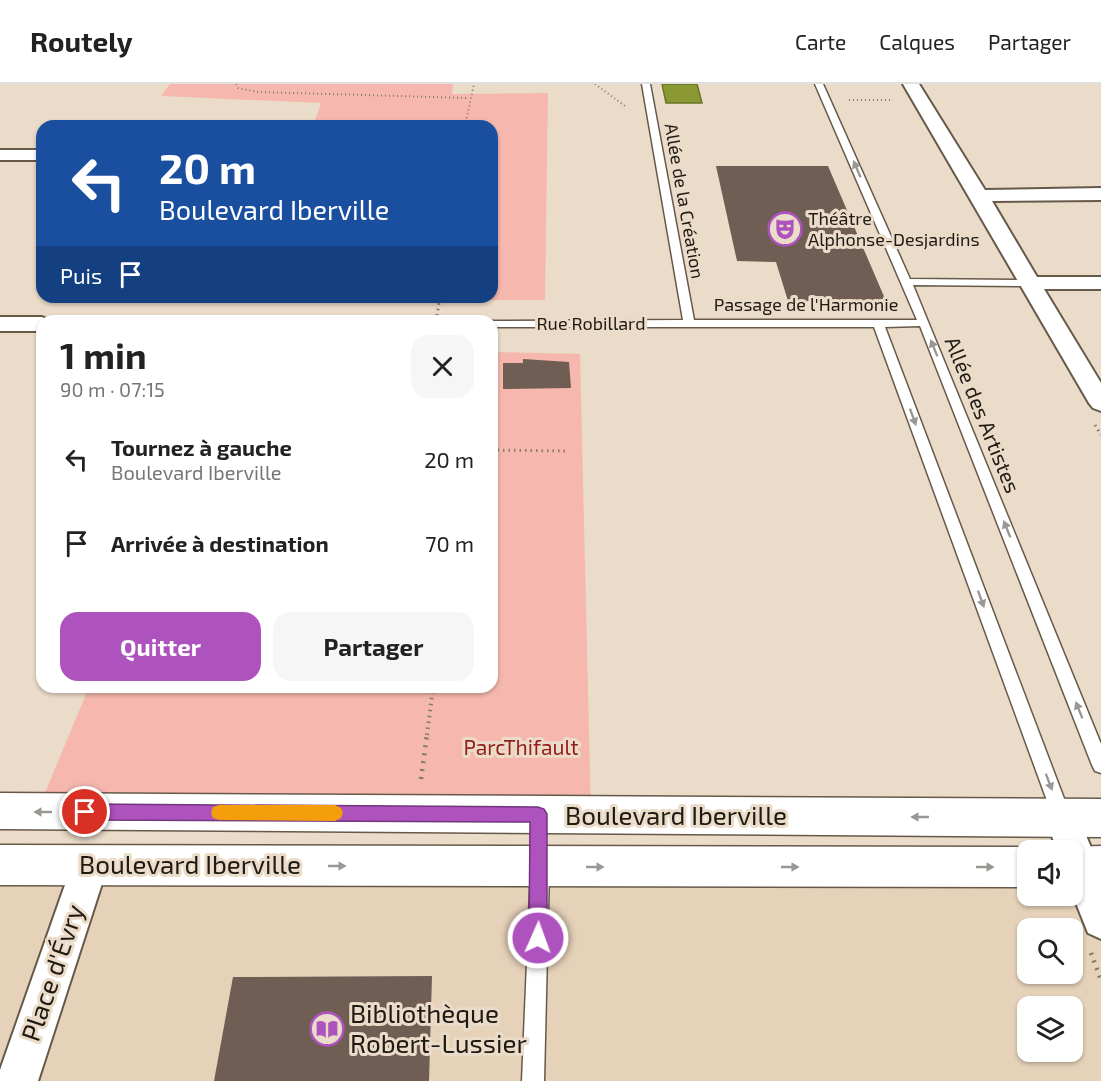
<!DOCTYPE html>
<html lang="fr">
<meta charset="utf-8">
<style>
:root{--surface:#fff;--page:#f6f6f6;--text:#222;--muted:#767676;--line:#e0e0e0;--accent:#ae53be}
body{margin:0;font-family:"Exo 2",sans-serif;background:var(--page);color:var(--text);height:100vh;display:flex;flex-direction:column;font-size:22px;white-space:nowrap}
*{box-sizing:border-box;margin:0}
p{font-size:20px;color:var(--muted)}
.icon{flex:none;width:33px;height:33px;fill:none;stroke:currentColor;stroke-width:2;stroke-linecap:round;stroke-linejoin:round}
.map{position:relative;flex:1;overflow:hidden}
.details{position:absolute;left:36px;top:231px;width:462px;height:378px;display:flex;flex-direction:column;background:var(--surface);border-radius:18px;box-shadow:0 2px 4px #0004}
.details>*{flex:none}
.guide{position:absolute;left:36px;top:36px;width:462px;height:183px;border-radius:18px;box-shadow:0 2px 4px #0004;background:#1a4fa0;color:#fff;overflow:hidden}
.tools{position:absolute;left:1017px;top:756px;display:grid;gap:12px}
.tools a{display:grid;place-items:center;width:66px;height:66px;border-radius:12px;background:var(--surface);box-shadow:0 2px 4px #0004;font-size:30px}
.pin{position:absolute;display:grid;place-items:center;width:51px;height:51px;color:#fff;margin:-26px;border:3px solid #fff;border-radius:50%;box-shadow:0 2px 6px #0007}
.me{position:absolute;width:66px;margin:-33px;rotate:2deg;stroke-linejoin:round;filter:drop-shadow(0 0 4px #0008)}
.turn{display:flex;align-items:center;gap:21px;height:126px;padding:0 24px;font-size:27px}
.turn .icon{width:78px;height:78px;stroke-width:2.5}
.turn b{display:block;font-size:42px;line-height:51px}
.then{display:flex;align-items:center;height:57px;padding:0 24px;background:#0003;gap:12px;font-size:22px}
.round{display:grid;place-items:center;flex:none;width:63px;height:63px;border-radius:18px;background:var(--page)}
.headline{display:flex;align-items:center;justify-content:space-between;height:102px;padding:0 24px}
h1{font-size:36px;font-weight:700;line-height:45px}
.primary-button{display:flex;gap:12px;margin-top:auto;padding:12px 24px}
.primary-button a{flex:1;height:69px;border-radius:18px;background:var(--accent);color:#fff;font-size:24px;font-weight:700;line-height:69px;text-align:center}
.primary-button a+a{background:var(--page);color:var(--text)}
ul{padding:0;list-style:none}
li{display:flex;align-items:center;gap:18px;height:84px;padding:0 24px}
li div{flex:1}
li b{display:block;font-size:22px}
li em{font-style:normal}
header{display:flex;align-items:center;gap:36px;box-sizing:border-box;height:84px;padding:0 30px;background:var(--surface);border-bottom:2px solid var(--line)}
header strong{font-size:28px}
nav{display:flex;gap:33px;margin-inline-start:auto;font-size:21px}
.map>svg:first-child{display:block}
.built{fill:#e6d2b9;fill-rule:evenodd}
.green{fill:#f6b8ae}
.water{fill:#8a9932;stroke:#6a7329;stroke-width:1.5}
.building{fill:#705d53}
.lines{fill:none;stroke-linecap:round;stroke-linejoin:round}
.service-casing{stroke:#665949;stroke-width:3}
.minor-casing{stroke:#665949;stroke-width:4}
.tertiary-casing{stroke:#665949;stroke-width:3}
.path-far3{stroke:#847a6d;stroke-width:2;stroke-dasharray:1 3;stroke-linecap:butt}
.path-far2{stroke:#847a6d;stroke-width:3;stroke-dasharray:1.5 4;stroke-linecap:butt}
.path-far1{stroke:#847a6d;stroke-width:4;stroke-dasharray:1.5 4.5;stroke-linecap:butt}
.path{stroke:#847a6d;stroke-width:4.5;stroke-dasharray:2 6;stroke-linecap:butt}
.service{fill:#fff;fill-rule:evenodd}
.minor{fill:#fff;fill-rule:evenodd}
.tertiary{fill:#fff;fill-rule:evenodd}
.oneway{fill:#9a9895}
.route{fill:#ae53be;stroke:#71367c;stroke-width:1.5}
.slow{fill:#f59e0b}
.labels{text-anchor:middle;stroke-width:6;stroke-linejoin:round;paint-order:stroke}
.far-street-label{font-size:18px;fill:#1f1a13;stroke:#ebdcc9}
.far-poi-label{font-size:18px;fill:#1f1a13;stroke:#ebdcc9;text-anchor:start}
.street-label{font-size:21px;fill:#1f1a13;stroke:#ebdcc9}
.park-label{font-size:21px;fill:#951d18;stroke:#ebdcc9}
.near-street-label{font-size:26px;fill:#1f1a13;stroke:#ebdcc9}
.near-poi-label{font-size:26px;fill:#1f1a13;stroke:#ebdcc9;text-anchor:start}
</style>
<header>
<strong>Routely</strong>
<nav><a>Carte</a><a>Calques</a><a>Partager</a></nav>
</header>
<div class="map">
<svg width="1101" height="997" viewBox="0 0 1101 997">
<rect width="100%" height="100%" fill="#ebdcc9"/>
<path class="built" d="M0,781L1027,783L1028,812H1072L1073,783L1101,835V997H0ZM1028,844H1072V890H1028ZM1028,922H1072V968H1028Z"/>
<g class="green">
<path d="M170,0H453L452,10L548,9L545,216H247L248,213H492V42H313L321,19L161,12Z"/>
<path d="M492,268L580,270L591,732L37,728L89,603H492Z"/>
</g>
<path class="water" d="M662,0H697L702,19H666Z"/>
<g class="building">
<path d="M716,82H828L886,217H788L776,178L737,177Z"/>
<path d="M523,275L569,278L571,304L503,305V279H523Z"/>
<path d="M432,892L429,997H214L233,893Z"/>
</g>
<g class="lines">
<g class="service-casing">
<g id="service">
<path d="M642,0H650L694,236H917L815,0H823L910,195L1028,196L1033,199L1028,202L913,201L1101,660V689L1095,687L1092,681L920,242L885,243L1071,733L1068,739L1062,741L1056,739L1053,733L874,243H492V237L683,236Z"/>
<path d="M540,774L547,777L549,783L544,997H522L531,783L533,777Z"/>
</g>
</g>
<g class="minor-casing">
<g id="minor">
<path d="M903,0H919L985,106L1101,104V116L992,117L1037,193H1101V205H1044L1101,299V327L1093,324L1089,319Z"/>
<rect x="0" y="66" width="42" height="10"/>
<path d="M0,233H42L51,237H42V247H0Z"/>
<path d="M1062,717L1074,722L1101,788V855L1088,849L1072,809V766H1057L1045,733L1050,722Z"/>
<path d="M90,764L103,769L108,781L38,997H0V986L72,781L77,769Z"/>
</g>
</g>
<g class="tertiary-casing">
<g id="tertiary">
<path d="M0,709L1101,715V753L0,745Z"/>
<path d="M0,761L1028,763L1037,766H1028V803L0,801Z"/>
<path d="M1101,762V802L1072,803V766H1063L1072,763Z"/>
</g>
</g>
<g class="path-far3">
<path d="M236,0L238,4L258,8L469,14"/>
<path d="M595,0L625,22"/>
<path d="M849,16H892"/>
<path d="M465,42L474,0"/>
</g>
<g class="path-far2">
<path d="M436,237L440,213"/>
<path d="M1095,341L1101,351"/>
<path d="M492,366L569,367"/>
</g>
<path class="path-far1" d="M427,651L433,603"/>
<g class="path">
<path d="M421,695L427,650"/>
<path d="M1091,869L1101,896"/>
</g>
<use href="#service" class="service"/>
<use href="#minor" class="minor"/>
<use href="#tertiary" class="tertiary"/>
</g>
<defs><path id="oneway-solid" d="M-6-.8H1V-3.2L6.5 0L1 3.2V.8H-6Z" transform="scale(1.5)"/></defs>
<g class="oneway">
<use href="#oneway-solid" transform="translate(857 85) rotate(-113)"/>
<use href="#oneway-solid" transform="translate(934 264) rotate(-112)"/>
<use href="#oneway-solid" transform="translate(913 333) rotate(70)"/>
<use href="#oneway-solid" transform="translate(1007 445) rotate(-112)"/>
<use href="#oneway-solid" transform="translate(981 515) rotate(70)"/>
<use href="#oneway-solid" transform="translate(1079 626) rotate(-112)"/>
<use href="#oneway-solid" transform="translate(1049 698) rotate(69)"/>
<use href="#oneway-solid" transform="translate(43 728) rotate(-180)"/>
<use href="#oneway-solid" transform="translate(920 733) rotate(-180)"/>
<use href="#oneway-solid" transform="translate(337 782)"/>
<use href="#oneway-solid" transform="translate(595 783)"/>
<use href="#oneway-solid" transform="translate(790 783)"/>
<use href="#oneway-solid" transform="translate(985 783)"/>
</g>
<path class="route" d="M85,720L538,723L544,725L547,730V854L544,860L538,863L531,860L529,854L530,738L85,736L79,733L76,728L79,723Z"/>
<path class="slow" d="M219,721H335L341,724L343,729L341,734L335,737L219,736L213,734L211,729L213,723Z"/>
<defs>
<g id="theatre-ring" transform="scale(1.725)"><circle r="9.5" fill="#ebdcc9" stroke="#ae53be" stroke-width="1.5"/><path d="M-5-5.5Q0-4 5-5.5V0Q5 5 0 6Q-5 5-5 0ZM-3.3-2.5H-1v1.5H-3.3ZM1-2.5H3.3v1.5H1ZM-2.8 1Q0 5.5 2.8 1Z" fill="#ae53be"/></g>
<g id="library-ring" transform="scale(1.725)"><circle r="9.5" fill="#ebdcc9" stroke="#ae53be" stroke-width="1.5"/><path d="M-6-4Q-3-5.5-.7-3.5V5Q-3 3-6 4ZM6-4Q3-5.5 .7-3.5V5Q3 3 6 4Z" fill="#ae53be"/></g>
</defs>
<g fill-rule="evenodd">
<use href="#theatre-ring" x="785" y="145"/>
<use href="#library-ring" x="327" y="945"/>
</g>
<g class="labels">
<g class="far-street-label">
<text transform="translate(684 117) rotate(80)" y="6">Allée de la Création</text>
<text x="806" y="227">Passage de l'Harmonie</text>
<text x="591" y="246">Rue Robillard</text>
</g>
<g class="far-poi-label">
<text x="808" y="141">Théâtre<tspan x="808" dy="21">Alphonse-Desjardins</tspan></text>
</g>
<g class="street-label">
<text transform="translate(982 331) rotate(68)" y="7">Allée des Artistes</text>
</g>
<g class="park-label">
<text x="521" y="671">ParcThifault</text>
</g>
<g class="near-street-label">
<text x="676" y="741">Boulevard Iberville</text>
<text x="190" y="790">Boulevard Iberville</text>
<text transform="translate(53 889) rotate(-71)" y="9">Place d'Évry</text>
</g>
<g class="near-poi-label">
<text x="350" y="939">Bibliothèque<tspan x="350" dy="30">Robert-Lussier</tspan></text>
</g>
</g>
</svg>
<div class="tools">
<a><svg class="icon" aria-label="sound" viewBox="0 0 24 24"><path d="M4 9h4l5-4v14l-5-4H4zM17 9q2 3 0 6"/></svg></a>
<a><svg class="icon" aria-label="search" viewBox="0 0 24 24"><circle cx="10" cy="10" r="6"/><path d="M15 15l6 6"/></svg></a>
<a><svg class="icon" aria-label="layers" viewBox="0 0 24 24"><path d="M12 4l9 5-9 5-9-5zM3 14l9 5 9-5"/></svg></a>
</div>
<div class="pin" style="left:85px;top:728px;background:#d93025"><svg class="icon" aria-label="arrive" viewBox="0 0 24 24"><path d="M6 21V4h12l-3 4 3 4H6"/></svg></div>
<svg class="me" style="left:538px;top:854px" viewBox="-20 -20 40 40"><circle r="17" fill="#ae53be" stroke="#fff" stroke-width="3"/><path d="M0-11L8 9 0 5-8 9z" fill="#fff"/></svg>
<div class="guide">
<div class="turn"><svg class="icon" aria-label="left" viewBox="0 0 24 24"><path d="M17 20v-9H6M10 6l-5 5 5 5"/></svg><div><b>20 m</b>Boulevard Iberville</div></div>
<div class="then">Puis<svg class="icon" aria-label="arrive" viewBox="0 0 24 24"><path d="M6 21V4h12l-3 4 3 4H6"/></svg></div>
</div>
<section class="details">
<div class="headline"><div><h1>1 min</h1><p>90 m · 07:15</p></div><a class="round"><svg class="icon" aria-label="close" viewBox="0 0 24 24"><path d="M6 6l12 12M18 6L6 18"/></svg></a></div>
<ul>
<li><svg class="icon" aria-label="left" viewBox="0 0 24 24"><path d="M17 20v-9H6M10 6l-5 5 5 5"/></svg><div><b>Tournez à gauche</b><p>Boulevard Iberville</p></div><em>20 m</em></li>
<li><svg class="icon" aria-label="arrive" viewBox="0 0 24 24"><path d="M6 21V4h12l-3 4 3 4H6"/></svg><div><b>Arrivée à destination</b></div><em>70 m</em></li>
</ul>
<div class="primary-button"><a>Quitter</a><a>Partager</a></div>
</section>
</div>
